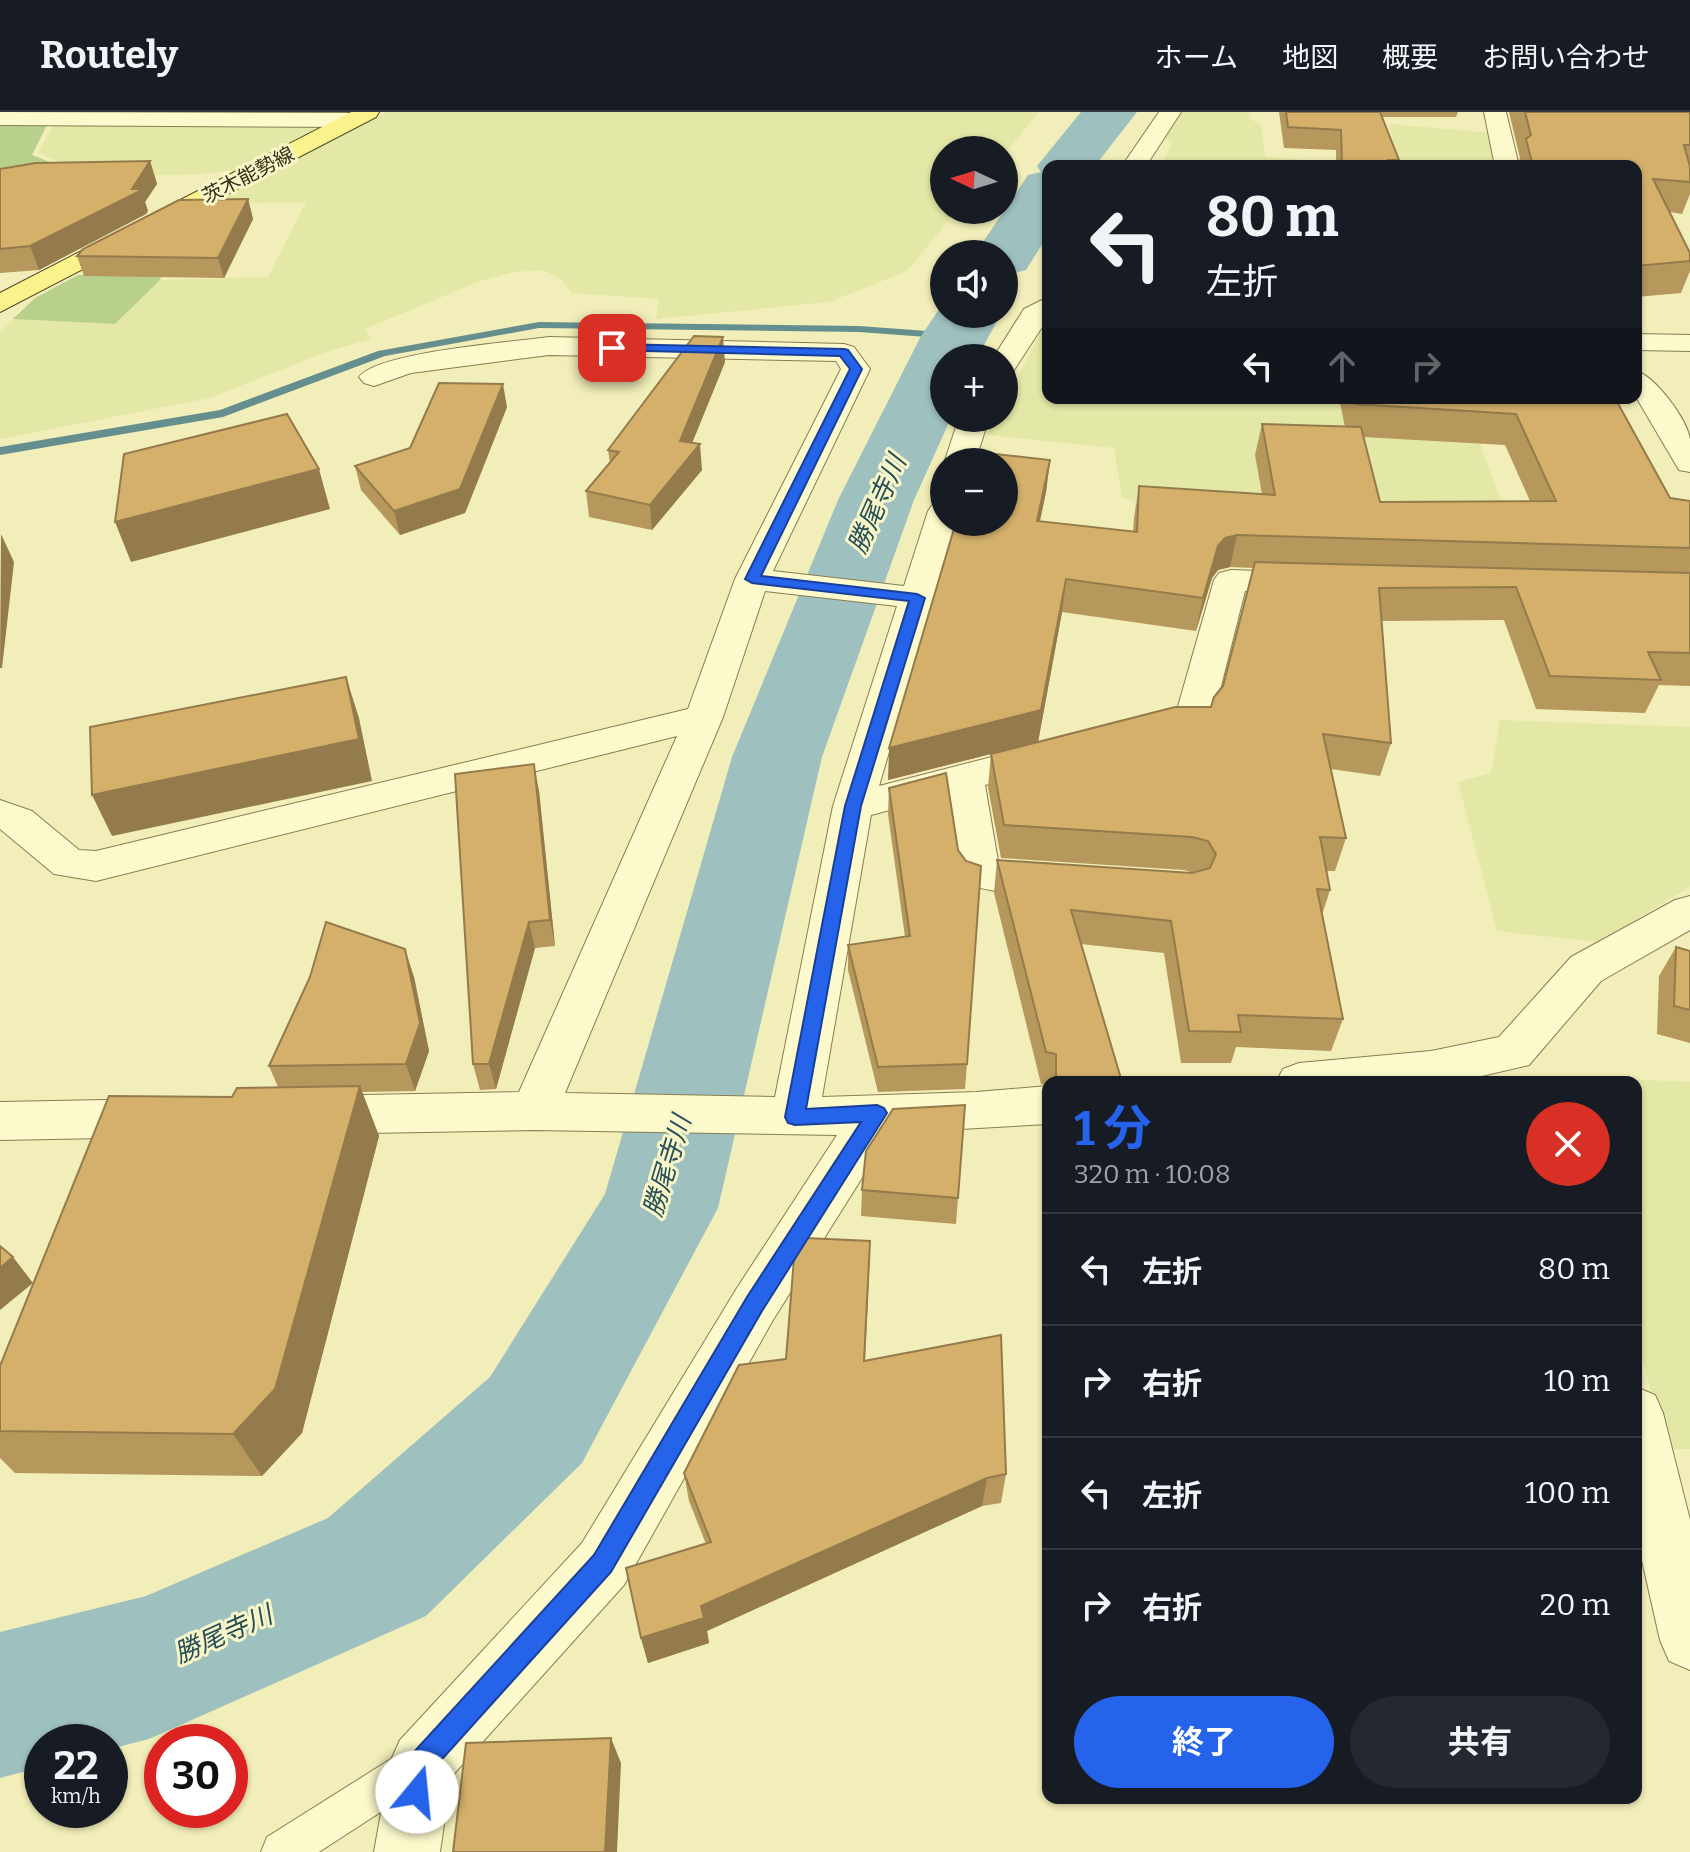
<!DOCTYPE html>
<html lang="ja">
<meta charset="utf-8">
<style>
:root{--surface:#171b24;--page:#242831;--text:#f1f3f6;--muted:#9ea1a6;--line:#363941;--accent:#2563eb}
body{margin:0;font-family:Bitter,"Noto Sans JP",serif;background:var(--page);color:var(--text);height:100vh;display:flex;flex-direction:column;font-size:30px;white-space:nowrap}
*{box-sizing:border-box;margin:0}
p{font-size:26px;color:var(--muted)}
.icon{flex:none;width:44px;height:44px;fill:none;stroke:currentColor;stroke-width:2;stroke-linecap:round;stroke-linejoin:round}
.map{position:relative;flex:1;overflow:hidden}
.sheet{position:absolute;left:1042px;top:964px;width:600px;height:728px;display:flex;flex-direction:column;background:var(--surface);border-radius:16px;box-shadow:0 2px 6px #0004}
.sheet>*{flex:none}
.top-card{position:absolute;left:1042px;top:48px;width:600px;height:244px;border-radius:16px;box-shadow:0 2px 6px #0004;background:#171b24;color:var(--text);overflow:hidden}
.needle{width:52px;rotate:274deg}
.controls{position:absolute;left:930px;top:24px;display:grid;gap:16px}
.controls a{display:grid;place-items:center;width:88px;height:88px;border-radius:50%;background:var(--surface);box-shadow:0 2px 6px #0004;font-size:40px}
.speed{position:absolute;left:24px;top:1612px;display:flex;gap:16px;font-size:40px;font-weight:700;text-align:center}
.speed>*{display:grid;place-content:center;width:104px;height:104px;border-radius:50%;background:var(--surface);box-shadow:0 2px 6px #0004;line-height:1}
.speed small{font-size:20px;font-weight:400}
.speed .limit{border:12px solid #d22;background:#fff;color:#111}
.pin{position:absolute;display:grid;place-items:center;width:68px;height:68px;color:#fff;margin:-34px;border-radius:16px;box-shadow:0 4px 12px #0006}
.me{position:absolute;width:88px;margin:-44px;rotate:17deg;stroke-linejoin:round;filter:drop-shadow(0 0 6px #0008)}
.turn{display:flex;align-items:center;gap:28px;height:168px;padding:0 32px;font-size:36px}
.turn .icon{width:104px;height:104px;stroke-width:2.5}
.turn b{display:block;font-size:56px;line-height:68px}
.lanes{display:flex;align-items:center;height:76px;padding:0 32px;background:#0003;justify-content:center;gap:40px;direction:ltr}
.lanes .off{opacity:.35}
.round{display:grid;place-items:center;flex:none;width:84px;height:84px;border-radius:42px;background:var(--page)}
.headline{display:flex;align-items:center;justify-content:space-between;height:136px;padding:0 32px}
h1{font-size:48px;font-weight:700;line-height:60px;color:var(--accent)}
.primary-button{display:flex;gap:16px;margin-top:auto;padding:16px 32px}
.primary-button a{flex:1;height:92px;border-radius:48px;background:var(--accent);color:#fff;font-size:32px;font-weight:700;line-height:92px;text-align:center}
.primary-button a+a{background:var(--page);color:var(--text)}
ul{padding:0;list-style:none}
li{display:flex;align-items:center;gap:24px;height:112px;padding:0 32px;border-top:2px solid var(--line)}
li div{flex:1}
li b{display:block;font-size:30px}
li em{font-style:normal}
header{display:flex;align-items:center;gap:48px;box-sizing:border-box;height:112px;padding:0 40px;background:var(--surface);border-bottom:2px solid var(--line)}
header strong{font-size:38px}
nav{display:flex;gap:44px;margin-inline-start:auto;font-size:28px}
.map>svg:first-child{display:block}
.farmland{fill:#e3e8a6}
.green{fill:#b8d08c}
.lines{fill:none;stroke-linecap:round;stroke-linejoin:round}
.stream{fill:#658f8f;fill-rule:evenodd}
.river{fill:#9ec1bf;fill-rule:evenodd}
.service-casing{stroke:#897d52;stroke-width:2}
.minor-casing{stroke:#897d52;stroke-width:2}
.primary-casing{stroke:#564828;stroke-width:2}
.service{fill:#fcf9cc;fill-rule:evenodd}
.minor{fill:#fcf9cc;fill-rule:evenodd}
.primary{fill:#faf28b;fill-rule:evenodd}
.wall{fill:#b6975c;fill-rule:evenodd}
.shaded-wall{fill:#947b4b}
.building{fill:#d4b06b;stroke:#947b4b;stroke-width:2}
.route{fill:#2563eb;stroke:#184099;stroke-width:2}
.labels{text-anchor:middle;stroke-width:6;stroke-linejoin:round;paint-order:stroke}
.far-street-label{font-size:20px;fill:#362e19;stroke:#f8f6c9}
.water-label{font-size:26px;font-style:italic;fill:#274f58;stroke:#f8f6c9}
</style>
<header>
<strong>Routely</strong>
<nav><a>ホーム</a><a>地図</a><a>概要</a><a>お問い合わせ</a></nav>
</header>
<div class="map">
<svg width="1690" height="1740" viewBox="0 0 1690 1740">
<rect width="100%" height="100%" fill="#f2eeb9"/>
<g class="farmland">
<path d="M387,0H1039L1004,42V38H944V98H957L907,159L829,190L656,207L659,187L572,181L561,167L543,158L514,160L480,169L365,217L371,227L326,240L210,286L0,327V219L13,207L115,212L160,168L268,165L306,90L210,92Z"/>
<path d="M1179,0H1250L1249,6L1261,13L1265,45L1391,54H1160L1173,30L1163,26Z"/>
<path d="M55,10L324,14L239,57L202,62L96,65L38,41Z"/>
<path d="M1389,12L1494,21L1502,54H1400Z"/>
<path d="M1048,207V286H1473L1482,339L1508,405L1137,400L1133,389L1122,386L1114,336L987,323L996,306H1004V291Z"/>
<path d="M1500,608L1690,615V775L1598,830L1497,819L1458,670L1491,661Z"/>
<path d="M1558,964L1690,970V1337H1666L1636,1221V970H1559Z"/>
</g>
<g class="green">
<path d="M0,11H48L32,43L88,65L0,62Z"/>
<path d="M162,162L160,168L115,212L13,207L35,186L78,163Z"/>
</g>
<g class="lines">
<path class="stream" d="M539,210L859,214L954,221L960,224L954,227L859,220L539,216L385,244L223,305L0,343V335L220,298L378,239Z"/>
<g class="river">
<path d="M1081,0H1137L1095,54H1048V123L1026,158L1004,164V142H975L1028,63L1041,60L1037,54Z"/>
<path d="M944,190V202H1001L977,246H944V306H951L914,388L822,645L718,1096L582,1351L426,1504L149,1627L110,1637V1630H42V1655L0,1666V1520L146,1484L328,1406L490,1265L605,1082L732,645L838,388L921,224Z"/>
</g>
<g class="service-casing">
<path id="service" d="M416,1634L430,1640L436,1654L430,1668L319,1740H261L267,1725L402,1640Z"/>
</g>
<g class="minor-casing">
<g id="minor">
<path d="M0,0L352,1L360,3L363,8L360,13L352,15L0,13Z"/>
<path d="M1159,0H1181L1146,54H1122Z"/>
<path d="M1484,0H1506L1519,54H1495Z"/>
<path d="M1048,185V206L1014,258L1004,261V246H993L1024,197Z"/>
<path d="M1636,222L1690,223V239L1636,238Z"/>
<path d="M549,225L844,232L854,235L870,257L773,459L904,474L928,399L933,392L944,389V410H957L879,674L1046,631L1060,635L1065,644L1060,653L985,673L998,749L1054,752L1069,757L1075,767L1069,777C1039,786 995,781 965,772L959,762L947,683L871,703L822,985L976,980L1048,974V1012L890,1021L773,1208L624,1473L451,1665L440,1740H374L390,1650L400,1628L582,1431L737,1176L837,1023L534,1018L311,1022L294,1017L287,1003L294,989L311,984L519,980L677,624L96,769L54,762L0,717V688L32,699L79,738L96,739L688,597L735,467L841,257L836,249L549,243L411,261L374,274L364,271L359,265C377,240 514,230 549,225ZM765,479L897,494L833,694L775,985L565,981L723,605Z"/>
<path d="M1636,259C1655,264 1688,308 1690,328C1690,338 1690,350 1690,360L1679,358L1636,285Z"/>
<path d="M959,306H989L975,350L944,351Z"/>
<path d="M1231,458L1308,461L1320,464L1325,471L1320,478L1308,481L1245,479L1213,606L1207,615L1148,630L1135,627L1129,618L1135,609L1177,598L1214,468L1219,461Z"/>
<path d="M1690,784V818L1601,869L1529,953L1456,970H1276L1283,957L1299,951L1431,939L1499,925L1571,845L1675,788Z"/>
<path d="M158,987L175,992L182,1006L175,1020L158,1025L0,1028V990Z"/>
<path d="M1636,1275L1655,1283L1663,1301L1690,1408V1558L1669,1549L1660,1528L1636,1422Z"/>
</g>
</g>
<g class="primary-casing">
<path id="primary" d="M351,0H379L376,5L0,200V181Z"/>
</g>
<use href="#service" class="service"/>
<use href="#minor" class="minor"/>
<use href="#primary" class="primary"/>
</g>
<g class="wall">
<path d="M1279,0H1458L1456,5H1382L1399,48L1398,54H1336V38L1284,36Z"/>
<path d="M1509,0H1690V82L1682,102L1670,100L1690,141V159L1681,181L1636,185V54H1518L1520,46Z"/>
<path d="M150,49L157,72L145,90L148,99L146,102L39,158L0,161V57Z"/>
<path d="M248,87L253,107L224,166L84,164L77,144Z"/>
<path d="M725,250L692,331L702,358L652,418L589,405L586,379L610,351L608,338Z"/>
<path d="M1339,286H1615L1670,386L1690,389V574L1659,573L1645,601L1536,597L1504,508L1382,509L1391,631L1380,664L1331,657L1346,726L1335,759H1327L1330,778L1322,803L1343,907L1331,939L1236,935L1231,951H1181L1164,841L1081,832L1122,970H1048V973L1041,972L994,781L997,748L1194,761L1184,758L1001,746L988,675L991,642L888,668L1050,348L1046,380L1040,409L1133,420L1134,406L1139,374L1262,382L1255,343L1262,312L1345,315ZM1363,325L1505,333L1530,389L1380,390ZM1230,455L1253,456L1223,574L1211,595L1038,630L1062,500L1196,519L1212,466L1218,458Z"/>
<path d="M507,295L465,401L400,423L361,378L355,354L410,336Z"/>
<path d="M889,676L967,952L965,977L878,980L848,858V833L905,825L888,702Z"/>
<path d="M539,679L555,834L535,836L496,977L480,978L473,952Z"/>
<path d="M1676,835L1690,839V931L1657,922L1659,864Z"/>
<path d="M414,865L429,939L415,979L362,980L379,1024L302,1321L262,1364L15,1361L0,1346V1254L232,985L278,975L269,954Z"/>
<path d="M862,1078L958,1086L956,1112L861,1104Z"/>
<path d="M869,1162L865,1249L1006,1362L1001,1391L982,1394L707,1519L709,1531L648,1551L641,1526L706,1432L689,1389L684,1361L786,1247Z"/>
</g>
<g class="shaded-wall">
<path d="M150,49L157,72L145,90L148,99L146,102L39,158L30,134L132,77Z"/>
<path d="M248,87L253,107L224,166L218,146Z"/>
<path d="M723,225L725,250L684,351L700,332L702,358L652,418L650,393L680,329Z"/>
<path d="M503,272L507,295L465,401L400,423L394,399Z"/>
<path d="M1050,348L1046,380L1033,441L1037,409Z"/>
<path d="M319,357L330,397L131,450L115,410Z"/>
<path d="M1,422L14,450L2,556H0Z"/>
<path d="M1237,423L1230,455L1218,458L1212,466L1196,519L1203,486L1218,434L1225,426Z"/>
<path d="M1066,467L1062,500L1038,630L888,668L889,636Z"/>
<path d="M346,565L359,606L372,669L112,724L92,683Z"/>
<path d="M534,652L539,679L555,834L550,808Z"/>
<path d="M529,810L535,836L496,977L489,952Z"/>
<path d="M405,837L414,865L429,939L415,979L406,952Z"/>
<path d="M360,974L379,1024L302,1321L262,1364L233,1322Z"/>
<path d="M870,1129L869,1162L863,1280L864,1249Z"/>
<path d="M13,1145L33,1171L0,1198V1156Z"/>
<path d="M987,1366L982,1394L707,1519L709,1531L648,1551L641,1526L701,1494Z"/>
<path d="M611,1626L621,1651L617,1740H605Z"/>
</g>
<g class="building">
<path d="M1286,0H1380L1399,48H1388V54H1342L1341,18L1288,15Z"/>
<path d="M1525,0H1690V33H1684L1690,55V70L1653,67L1690,141V149L1636,154V54H1533L1526,27L1531,23Z"/>
<path d="M150,49L132,77H141L138,80L30,134L0,137V57L36,51Z"/>
<path d="M248,87L218,146L77,144L83,137L179,88Z"/>
<path d="M694,224L723,225L680,329L700,332L650,393L586,379L619,340L608,338Z"/>
<path d="M439,271L503,272L460,377L394,399L355,354L410,336Z"/>
<path d="M1353,286H1615L1670,386L1690,389V436L1237,423L1225,426L1218,434L1203,486L1066,467L1041,598L889,636L956,410H1004V350H974L977,340L1050,348L1037,409L1137,420L1139,374L1275,383L1262,312L1361,315L1380,390L1556,389L1516,302L1355,292Z"/>
<path d="M287,302L319,357L115,410L124,342Z"/>
<path d="M1255,450L1690,461V541L1648,540L1661,568L1550,564L1516,475L1379,476L1391,631L1323,622L1346,726L1320,725L1330,778L1317,777L1343,907L1238,903L1241,920L1189,919L1171,809L1071,798L1122,970H1056V942L1046,940L997,748L1192,761L1210,756L1216,742L1208,729L1192,725L1004,713L991,642L1175,595H1211L1214,585L1223,574Z"/>
<path d="M346,565L359,627L92,683L90,615Z"/>
<path d="M534,652L550,808L529,810L489,952H473L455,662Z"/>
<path d="M946,661L958,738L966,749L981,754L967,952L878,955L848,833L910,824L889,676Z"/>
<path d="M326,810L405,837L420,911L406,952L269,954L310,865Z"/>
<path d="M1676,835L1690,839V898L1674,894Z"/>
<path d="M360,974L275,1277L233,1322L0,1319V1254L109,984L232,985L237,976Z"/>
<path d="M965,993L958,1086L862,1078L866,1039L893,997Z"/>
<path d="M806,1126L870,1129L864,1249L1001,1223L1006,1362L987,1366L701,1494L704,1506L641,1526L626,1456L711,1430L684,1361L739,1253L786,1247L794,1146Z"/>
<path d="M0,1134L13,1145L0,1156Z"/>
<path d="M611,1626L605,1740H453L466,1631Z"/>
</g>
<path class="route" d="M612,232L844,237L848,238L862,257L761,464L917,482L925,486L861,694L806,997L877,993L884,996L887,1001L762,1199L611,1460L434,1656L426,1690L417,1694L408,1690L404,1680L413,1641L594,1443L747,1185L861,1010L795,1013L788,1011L785,1005L845,694L909,489L752,471L745,467L850,257L840,244L608,238V233Z"/>
<g class="labels">
<g class="far-street-label">
<text transform="translate(248 63) rotate(-27)" y="7">茨木能勢線</text>
</g>
<g class="water-label">
<text transform="translate(877 392) rotate(-66)" y="9">勝尾寺川</text>
<text transform="translate(667 1054) rotate(-73)" y="9">勝尾寺川</text>
<text transform="translate(223 1522) rotate(-24)" y="9">勝尾寺川</text>
</g>
</g>
</svg>
<div class="controls">
<a><svg class="needle" viewBox="-14 -14 28 28"><path d="M0-13l5 13h-10z" fill="#e53935"/><path d="M0 13l5-13h-10z" fill="#9ea1a6"/></svg></a>
<a><svg class="icon" aria-label="sound" viewBox="0 0 24 24"><path d="M4 9h4l5-4v14l-5-4H4zM17 9q2 3 0 6"/></svg></a>
<a>+</a>
<a>−</a>
</div>
<div class="speed"><div>22<small>km/h</small></div><div class="limit">30</div></div>
<div class="pin" style="left:612px;top:236px;background:#d93025"><svg class="icon" aria-label="arrive" viewBox="0 0 24 24"><path d="M6 21V4h12l-3 4 3 4H6"/></svg></div>
<svg class="me" style="left:417px;top:1680px" viewBox="-20 -20 40 40"><circle r="19" fill="#fff"/><path d="M0-13L10 11 0 6-10 11z" fill="#2563eb"/></svg>
<div class="top-card">
<div class="turn"><svg class="icon" aria-label="left" viewBox="0 0 24 24"><path d="M17 20v-9H6M10 6l-5 5 5 5"/></svg><div><b>80 m</b>左折</div></div>
<div class="lanes"><svg class="icon" aria-label="left" viewBox="0 0 24 24"><path d="M17 20v-9H6M10 6l-5 5 5 5"/></svg><svg class="icon off" aria-label="ahead" viewBox="0 0 24 24"><path d="M12 20V5M6 11l6-6 6 6"/></svg><svg class="icon off" aria-label="right" viewBox="0 0 24 24"><path d="M7 20v-9h11M14 6l5 5-5 5"/></svg></div>
</div>
<section class="sheet">
<div class="headline"><div><h1>1 分</h1><p>320 m · 10:08</p></div><a class="round" style="background:#d93025;color:#fff"><svg class="icon" aria-label="close" viewBox="0 0 24 24"><path d="M6 6l12 12M18 6L6 18"/></svg></a></div>
<ul>
<li><svg class="icon" aria-label="left" viewBox="0 0 24 24"><path d="M17 20v-9H6M10 6l-5 5 5 5"/></svg><div><b>左折</b></div><em>80 m</em></li>
<li><svg class="icon" aria-label="right" viewBox="0 0 24 24"><path d="M7 20v-9h11M14 6l5 5-5 5"/></svg><div><b>右折</b></div><em>10 m</em></li>
<li><svg class="icon" aria-label="left" viewBox="0 0 24 24"><path d="M17 20v-9H6M10 6l-5 5 5 5"/></svg><div><b>左折</b></div><em>100 m</em></li>
<li><svg class="icon" aria-label="right" viewBox="0 0 24 24"><path d="M7 20v-9h11M14 6l5 5-5 5"/></svg><div><b>右折</b></div><em>20 m</em></li>
</ul>
<div class="primary-button"><a>終了</a><a>共有</a></div>
</section>
</div>
